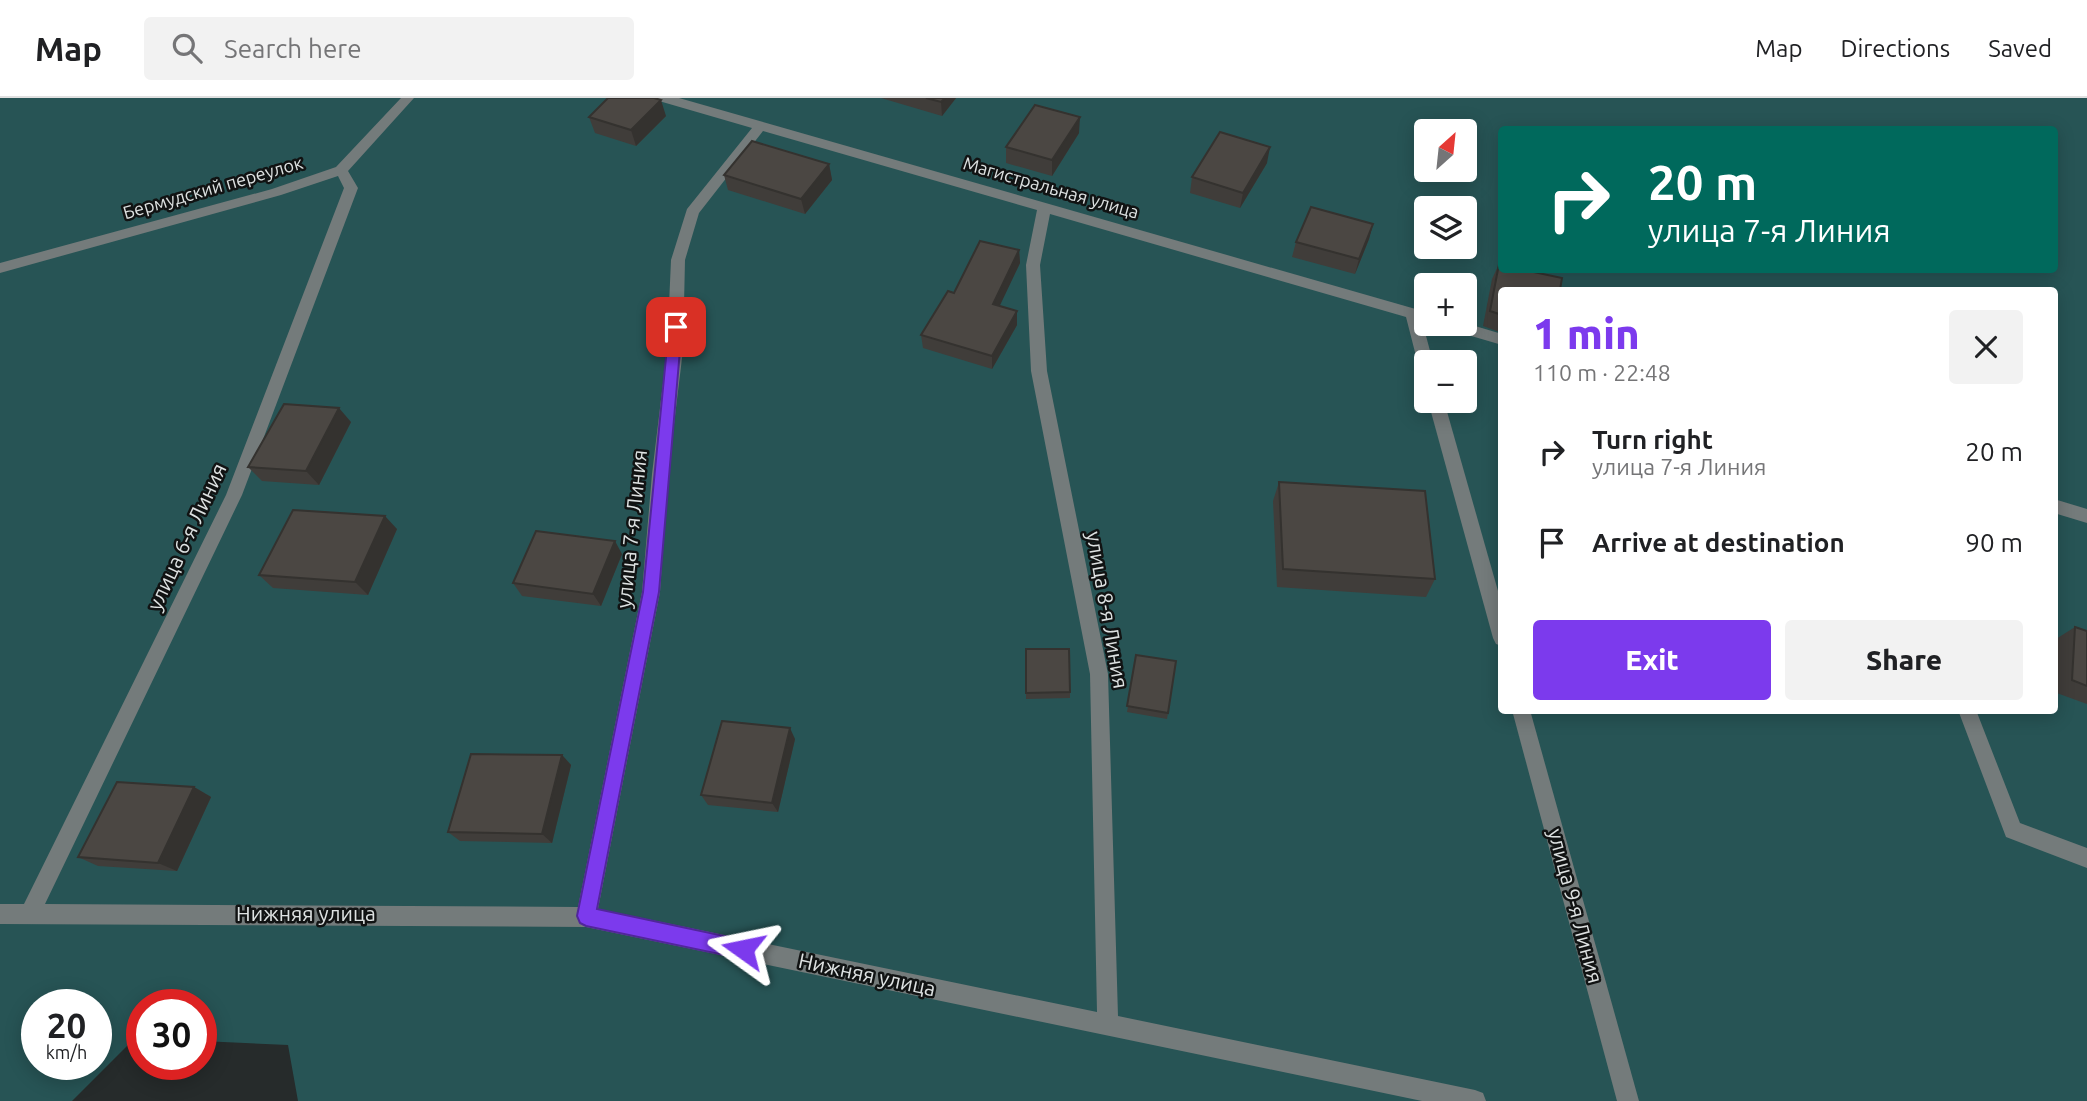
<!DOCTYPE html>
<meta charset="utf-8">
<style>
:root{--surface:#fff;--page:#f2f2f2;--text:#202124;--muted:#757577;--line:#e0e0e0;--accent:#7c3aed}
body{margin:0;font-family:Ubuntu,sans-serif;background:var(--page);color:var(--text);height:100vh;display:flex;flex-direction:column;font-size:26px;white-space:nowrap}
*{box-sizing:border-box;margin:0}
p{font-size:23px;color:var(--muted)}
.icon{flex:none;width:38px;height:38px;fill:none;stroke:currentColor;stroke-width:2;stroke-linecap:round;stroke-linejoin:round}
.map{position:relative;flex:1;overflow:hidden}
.sheet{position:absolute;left:1498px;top:189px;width:560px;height:427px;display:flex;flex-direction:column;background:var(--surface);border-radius:7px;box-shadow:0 4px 18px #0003}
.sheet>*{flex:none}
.hud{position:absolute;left:1498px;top:28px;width:560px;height:147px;border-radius:7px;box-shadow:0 4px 18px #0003;background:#00695c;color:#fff;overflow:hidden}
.needle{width:46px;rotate:27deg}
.fabs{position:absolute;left:1414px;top:21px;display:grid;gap:14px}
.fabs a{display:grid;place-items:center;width:63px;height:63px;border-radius:7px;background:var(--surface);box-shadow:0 4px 18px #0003;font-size:35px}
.speed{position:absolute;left:21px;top:891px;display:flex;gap:14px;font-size:35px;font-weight:700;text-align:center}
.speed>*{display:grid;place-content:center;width:91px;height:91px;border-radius:50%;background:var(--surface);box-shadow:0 4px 18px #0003;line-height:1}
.speed small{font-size:18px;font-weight:400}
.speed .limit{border:10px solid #d22;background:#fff;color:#111}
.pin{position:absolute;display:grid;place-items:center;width:60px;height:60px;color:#fff;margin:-30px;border-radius:14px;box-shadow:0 4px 10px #0006}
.me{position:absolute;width:77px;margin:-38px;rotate:282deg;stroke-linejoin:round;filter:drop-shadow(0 0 5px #0008)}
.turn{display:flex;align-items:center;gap:24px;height:147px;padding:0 35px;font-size:32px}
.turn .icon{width:91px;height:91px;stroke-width:2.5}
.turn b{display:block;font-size:49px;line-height:60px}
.round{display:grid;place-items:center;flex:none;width:74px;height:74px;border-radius:7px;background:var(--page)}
.headline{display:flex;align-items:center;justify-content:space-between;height:119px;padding:0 35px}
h1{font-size:42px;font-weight:800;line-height:52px;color:var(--accent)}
.action{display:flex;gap:14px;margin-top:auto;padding:14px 35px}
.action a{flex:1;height:80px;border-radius:7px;background:var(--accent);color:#fff;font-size:28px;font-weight:800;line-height:80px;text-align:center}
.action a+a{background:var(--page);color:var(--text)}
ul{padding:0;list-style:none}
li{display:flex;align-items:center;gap:21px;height:91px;padding:0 35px}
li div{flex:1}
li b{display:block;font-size:26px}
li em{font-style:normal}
header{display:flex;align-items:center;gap:42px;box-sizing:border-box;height:98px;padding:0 35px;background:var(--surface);border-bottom:2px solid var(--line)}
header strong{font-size:33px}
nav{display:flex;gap:38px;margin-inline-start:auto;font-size:24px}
.search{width:490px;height:63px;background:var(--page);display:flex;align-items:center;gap:18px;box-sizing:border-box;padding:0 24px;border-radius:7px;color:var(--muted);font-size:26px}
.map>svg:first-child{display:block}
.green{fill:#275455;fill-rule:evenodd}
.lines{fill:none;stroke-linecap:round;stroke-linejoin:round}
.minor{fill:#747b7b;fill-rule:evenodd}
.wall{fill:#403d3a}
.shaded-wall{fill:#34322f}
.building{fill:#4b4743;stroke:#34322f;stroke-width:2}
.route{fill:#7c3aed;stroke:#51269a;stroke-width:2}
.labels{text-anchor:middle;stroke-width:5;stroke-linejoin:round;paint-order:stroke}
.far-street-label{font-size:18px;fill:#dee2e2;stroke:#111313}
.street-label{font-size:21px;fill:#dee2e2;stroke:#111313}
</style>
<header>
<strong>Map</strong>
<div class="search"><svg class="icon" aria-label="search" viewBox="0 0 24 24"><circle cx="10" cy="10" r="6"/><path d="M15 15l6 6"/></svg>Search here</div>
<nav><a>Map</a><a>Directions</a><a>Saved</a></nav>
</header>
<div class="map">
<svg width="2087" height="1003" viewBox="0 0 2087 1003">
<rect width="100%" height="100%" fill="#262b2b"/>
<path class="green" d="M0,0H2087V1003H298L288,947L201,943V906H142V941H134L72,1003H0ZM1502,32H2054V172H1502ZM1426,33H1465V72H1426ZM1426,110H1465V149H1426ZM1426,187H1465V226H1426ZM1502,192H2054V612H1502ZM1426,264H1465V303H1426ZM37,906H96V966H37Z"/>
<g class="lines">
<g class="minor">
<path d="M401,0H414L348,73L358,90L242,397L45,806L578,809L642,494L652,376L667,252L671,162L687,111L752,30L659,3L658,0H679L1426,214V224L1422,223L1433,264H1426V272L1418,266L1406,219L1050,116L1040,167L1047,273L1108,576L1118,918L1475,992L1483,995L1486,1003H1422L586,829L0,826V806H24L226,397L344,90L338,78L281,97L0,175V165L272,91L336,69ZM763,33L1037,112L1026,167L1031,273L1090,576L1097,914L598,811L660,494L668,376L683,252L685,162L699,115Z"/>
<path d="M1465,225L1502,236V247L1444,230L1442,226Z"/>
<path d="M1428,303H1444L1502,507V548L1496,546L1493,540Z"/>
<path d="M2054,401L2087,411V425L2054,415Z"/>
<path d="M1512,612H1530L1639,1003H1617Z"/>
<path d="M1958,612H1976L2020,725L2087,750V770L2006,739Z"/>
</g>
</g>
<g class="wall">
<path d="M881,0H956L942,18Z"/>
<path d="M666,18L636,48L595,35L589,19Z"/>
<path d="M1079,35L1052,78L1006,65V49Z"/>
<path d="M1267,65L1240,110L1190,95L1192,79Z"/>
<path d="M829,66L832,82L805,116L728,92L724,77Z"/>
<path d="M1373,126L1369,141L1355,176L1292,159L1296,144Z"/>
<path d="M1019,152L1020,165L999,208L1017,227L992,271L923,250L921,237L954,195Z"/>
<path d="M1499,166L1502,192V235L1483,228L1492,181Z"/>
<path d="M351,324L319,387L262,383L248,369Z"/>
<path d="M1279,384L1435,481L1426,499L1277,489L1273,403Z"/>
<path d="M397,431L368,497L273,490L259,477Z"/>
<path d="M622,456L601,508L522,498L513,485Z"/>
<path d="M2075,529L2087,533V606L2054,594L2056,541Z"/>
<path d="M1026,551L1070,594V600L1026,601Z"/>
<path d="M1136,557L1168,615L1167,621L1127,614Z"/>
<path d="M795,641L778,714L708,707L701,697Z"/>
<path d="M562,657L571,667L552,745L460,743L448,734Z"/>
<path d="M194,689L211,699L177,773L98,768L78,759Z"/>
</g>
<g class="shaded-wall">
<path d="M945,0H956L942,18L941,4Z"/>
<path d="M661,2L666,18L636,48L631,32Z"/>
<path d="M1080,19L1079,35L1052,78V62Z"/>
<path d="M1270,49L1267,65L1240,110L1243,95Z"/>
<path d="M829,66L832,82L805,116L801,101Z"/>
<path d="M1373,126L1369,141L1355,176L1359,161Z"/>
<path d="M1019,152L1020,165L994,220L993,206Z"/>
<path d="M1017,213V227L992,271V258Z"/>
<path d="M339,310L351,324L319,387L306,373Z"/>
<path d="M385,418L397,431L368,497L355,484Z"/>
<path d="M615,443L622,456L601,508L593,496Z"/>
<path d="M790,630L795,641L778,714L772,705Z"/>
<path d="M562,657L571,667L552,745L542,736Z"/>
<path d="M194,689L211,699L177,773L158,765Z"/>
</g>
<g class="building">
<path d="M608,0H654L661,2L631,32L589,19Z"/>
<path d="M926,0H945L941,4Z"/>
<path d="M1035,7L1080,19L1052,62L1006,49Z"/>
<path d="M1220,34L1270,49L1243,95L1192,79Z"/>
<path d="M752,43L829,66L801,101L724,77Z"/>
<path d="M1311,109L1373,126L1359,161L1296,144Z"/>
<path d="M980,143L1019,152L993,206L1017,213L992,258L921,237L948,193L954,195Z"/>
<path d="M1499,166H1502V172H1524L1562,180L1560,192H1502V217L1490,213Z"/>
<path d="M284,306L339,310L306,373L248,369Z"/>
<path d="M1279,384L1425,393L1435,481L1283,471Z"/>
<path d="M293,412L385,418L355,484L259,477Z"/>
<path d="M536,433L615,443L593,496L513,485Z"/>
<path d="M2075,529L2087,533V588L2072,582Z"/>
<path d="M1026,551H1069L1070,594L1026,595Z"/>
<path d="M1136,557L1176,563L1168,615L1127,608Z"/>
<path d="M722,623L790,630L772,705L701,697Z"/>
<path d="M471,656L562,657L542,736L448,734Z"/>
<path d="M117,684L194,689L158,765L78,759Z"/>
</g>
<path class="route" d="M676,224L682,229L659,494L597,811L743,842L750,845L752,851L750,858L743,861L586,828L580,825L577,818L643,494L669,229Z"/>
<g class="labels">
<g class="far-street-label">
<text transform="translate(213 90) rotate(-16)" y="6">Бермудский переулок</text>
<text transform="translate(1051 90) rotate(16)" y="6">Магистральная улица</text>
</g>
<g class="street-label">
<text transform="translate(632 431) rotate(-84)" y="7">улица 7-я Линия</text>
<text transform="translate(187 439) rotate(-65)" y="7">улица 6-я Линия</text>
<text transform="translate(1107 512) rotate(80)" y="7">улица 8-я Линия</text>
<text transform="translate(1575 808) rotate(75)" y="7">улица 9-я Линия</text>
<text x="306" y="823">Нижняя улица</text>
<text transform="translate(867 877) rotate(12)" y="7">Нижняя улица</text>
</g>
</g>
</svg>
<div class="fabs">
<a><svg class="needle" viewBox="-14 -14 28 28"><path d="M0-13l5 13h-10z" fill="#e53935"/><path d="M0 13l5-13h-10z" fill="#757577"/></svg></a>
<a><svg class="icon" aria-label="layers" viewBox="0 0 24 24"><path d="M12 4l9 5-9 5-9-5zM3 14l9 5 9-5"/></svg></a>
<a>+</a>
<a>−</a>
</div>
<div class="speed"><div>20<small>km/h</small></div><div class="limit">30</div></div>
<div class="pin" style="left:676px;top:229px;background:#d93025"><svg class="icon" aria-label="arrive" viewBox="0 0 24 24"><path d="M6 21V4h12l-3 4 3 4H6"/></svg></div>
<svg class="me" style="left:743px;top:851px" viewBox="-20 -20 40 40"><path d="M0-17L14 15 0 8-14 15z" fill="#7c3aed" stroke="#fff" stroke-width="4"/></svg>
<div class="hud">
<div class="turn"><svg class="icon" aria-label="right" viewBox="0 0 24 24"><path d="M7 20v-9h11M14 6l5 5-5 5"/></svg><div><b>20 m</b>улица 7-я Линия</div></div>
</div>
<section class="sheet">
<div class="headline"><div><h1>1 min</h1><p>110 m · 22:48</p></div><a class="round"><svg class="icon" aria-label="close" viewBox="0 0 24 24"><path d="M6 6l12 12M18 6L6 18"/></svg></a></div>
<ul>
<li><svg class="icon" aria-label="right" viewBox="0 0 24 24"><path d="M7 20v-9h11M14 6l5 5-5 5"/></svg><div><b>Turn right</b><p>улица 7-я Линия</p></div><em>20 m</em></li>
<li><svg class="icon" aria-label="arrive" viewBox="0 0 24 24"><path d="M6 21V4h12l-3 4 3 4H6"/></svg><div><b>Arrive at destination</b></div><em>90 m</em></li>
</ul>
<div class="action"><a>Exit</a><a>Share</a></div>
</section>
</div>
